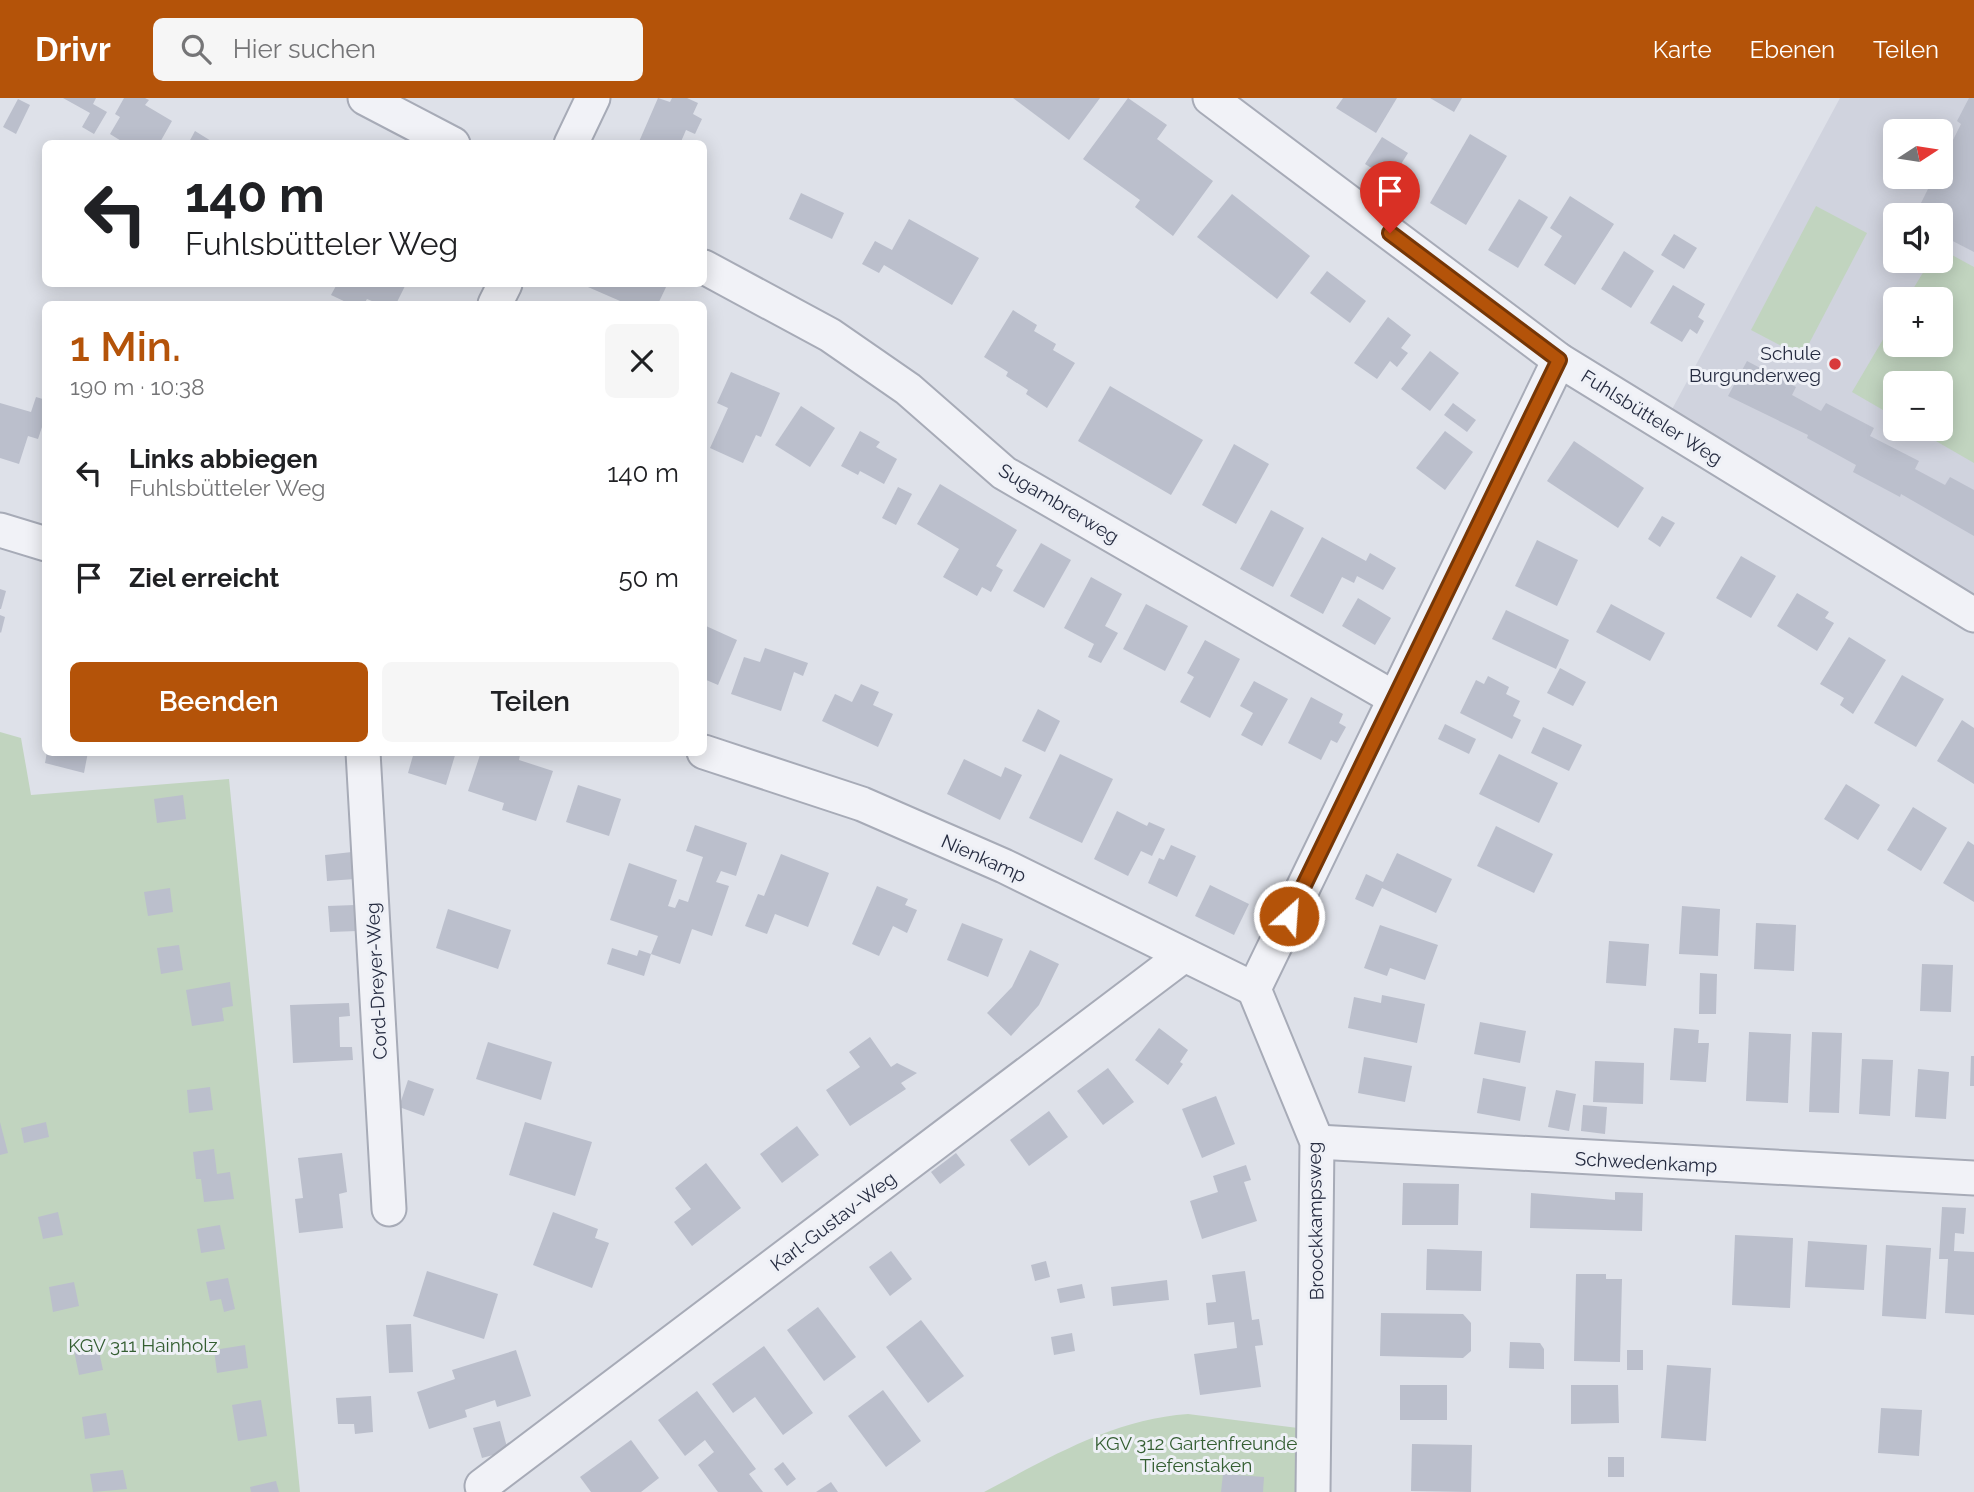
<!DOCTYPE html>
<html lang="de">
<meta charset="utf-8">
<style>
:root{--surface:#fff;--page:#f6f6f6;--text:#202124;--muted:#757577;--accent:#b45309}
body{margin:0;font-family:Raleway,sans-serif;background:var(--page);color:var(--text);height:100vh;display:flex;flex-direction:column;font-size:26px;white-space:nowrap}
*{box-sizing:border-box;margin:0}
p{font-size:23px;color:var(--muted)}
.icon{flex:none;width:38px;height:38px;fill:none;stroke:currentColor;stroke-width:2;stroke-linecap:round;stroke-linejoin:round}
.map{position:relative;flex:1;overflow:hidden}
.details{position:absolute;left:42px;top:203px;width:665px;height:455px;display:flex;flex-direction:column;background:var(--surface);border-radius:10px;box-shadow:0 4px 18px #0003}
.details>*{flex:none}
.hud{position:absolute;left:42px;top:42px;width:665px;height:147px;border-radius:10px;box-shadow:0 4px 18px #0003;background:#fff;color:var(--text);overflow:hidden}
.needle{width:46px;rotate:78deg}
.tools{position:absolute;left:1883px;top:21px;display:grid;gap:14px}
.tools a{display:grid;place-items:center;width:70px;height:70px;border-radius:10px;background:var(--surface);box-shadow:0 4px 18px #0003;font-size:35px}
.pin{position:absolute;display:grid;place-items:center;width:60px;height:60px;color:#fff;margin:-72px -30px;border-radius:50% 50% 50% 0;rotate:-45deg;box-shadow:0 0 7px #0007}
.pin .icon{rotate:45deg}
.me{position:absolute;width:77px;margin:-38px;rotate:26deg;stroke-linejoin:round;filter:drop-shadow(0 0 5px #0008)}
.turn{display:flex;align-items:center;gap:24px;height:147px;padding:0 28px;font-size:32px}
.turn .icon{width:91px;height:91px;stroke-width:2.5}
.turn b{display:block;font-size:49px;line-height:60px}
.round{display:grid;place-items:center;flex:none;width:74px;height:74px;border-radius:10px;background:var(--page)}
.summary{display:flex;align-items:center;justify-content:space-between;height:119px;padding:0 28px}
h1{font-size:42px;font-weight:600;line-height:52px;color:var(--accent)}
.action{display:flex;gap:14px;margin-top:auto;padding:14px 28px}
.action a{flex:1;height:80px;border-radius:10px;background:var(--accent);color:#fff;font-size:28px;font-weight:600;line-height:80px;text-align:center}
.action a+a{background:var(--page);color:var(--text)}
ul{padding:0;list-style:none}
li{display:flex;align-items:center;gap:21px;height:105px;padding:0 28px}
li div{flex:1}
li b{display:block;font-size:26px}
li em{font-style:normal}
header{display:flex;align-items:center;gap:42px;box-sizing:border-box;height:98px;padding:0 35px;background:var(--accent);color:#fff}
header strong{font-size:33px}
nav{display:flex;gap:38px;margin-inline-start:auto;font-size:24px}
.search{width:490px;height:63px;background:var(--page);display:flex;align-items:center;gap:18px;box-sizing:border-box;padding:0 24px;border-radius:10px;color:var(--muted);font-size:26px}
.map>svg:first-child{display:block}
.built{fill:#d0d3de;fill-rule:evenodd}
.green{fill:#c1d4bf}
.building{fill:#bbbfcc}
.lines{fill:none;stroke-linecap:round;stroke-linejoin:round}
.minor-casing{stroke:#a7abb7;stroke-width:37}
.minor{stroke:#f1f2f7;stroke-width:33}
.route-casing{stroke:#753606;stroke-width:18}
.route{stroke:#b45309;stroke-width:12}
.poi-dot{fill:#d8393b;stroke:#eef0f6;stroke-width:2.5}
.labels{text-anchor:middle;stroke-width:6;stroke-linejoin:round;paint-order:stroke}
.poi-label{font-size:19px;fill:#262c41;stroke:#eef0f6;text-anchor:end}
.street-label{font-size:19px;fill:#262c41;stroke:#eef0f6}
.park-label{font-size:19px;fill:#345e32;stroke:#eef0f6}
</style>
<header>
<strong>Drivr</strong>
<div class="search"><svg class="icon" aria-label="search" viewBox="0 0 24 24"><circle cx="10" cy="10" r="6"/><path d="M15 15l6 6"/></svg>Hier suchen</div>
<nav><a>Karte</a><a>Ebenen</a><a>Teilen</a></nav>
</header>
<div class="map">
<svg width="1974" height="1394" viewBox="0 0 1974 1394">
<rect width="100%" height="100%" fill="#dee1e9"/>
<path class="built" d="M1840,0H1974V498L1670,315ZM1895,33H1941V79H1895ZM1895,117H1941V163H1895ZM1895,201H1941V247H1895ZM1895,285H1941V331H1895Z"/>
<g class="green">
<path d="M1816,108L1867,135L1802,259L1751,232Z"/>
<path d="M1941,151L1974,169V365L1915,331H1941V285H1895V319L1852,294L1895,221V247H1941V201H1907L1930,163H1941Z"/>
<path d="M0,634L21,640L31,697L229,681L300,1394H0Z"/>
<path d="M1188,1316L1298,1330L1297,1394H984C1049,1360 1113,1321 1188,1316Z"/>
</g>
<g class="building">
<path d="M63,0H96L93,6L107,14L94,36L82,29L90,15Z"/>
<path d="M124,0H145L149,2L145,7L172,23L159,46H126L110,36L120,19L115,16Z"/>
<path d="M658,0L670,4L672,0H687L698,5L693,16L702,21L695,36L686,32L680,46H638Z"/>
<path d="M1013,0H1100L1069,42Z"/>
<path d="M1128,0L1167,27L1157,41L1213,83L1173,138L1135,109L1140,102L1083,61Z"/>
<path d="M1343,0H1397L1376,35L1336,10Z"/>
<path d="M1430,0H1462L1454,14Z"/>
<path d="M1969,0H1974V154L1941,137V117H1915L1934,79H1941V66L1961,26L1957,23Z"/>
<path d="M18,1L30,7L16,36L3,29Z"/>
<path d="M195,33L216,46H188Z"/>
<path d="M1470,36L1507,58L1466,127L1430,105Z"/>
<path d="M1382,39L1408,55L1391,82L1365,66Z"/>
<path d="M801,95L844,115L832,141L789,121Z"/>
<path d="M1232,96L1310,158L1277,201L1197,139Z"/>
<path d="M1570,98L1614,126L1575,187L1544,167L1562,138L1550,130Z"/>
<path d="M1519,101L1548,119L1518,170L1488,152Z"/>
<path d="M909,121L979,160L952,207L884,167L879,175L862,166L875,143L892,152Z"/>
<path d="M1674,136L1697,150L1684,171L1661,157Z"/>
<path d="M1624,153L1654,173L1631,210L1601,191Z"/>
<path d="M1327,173L1366,203L1350,225L1310,195Z"/>
<path d="M337,186L349,188L350,186H406L396,206H379L367,201L364,206H350L331,197Z"/>
<path d="M581,186H663L667,187L658,206H627Z"/>
<path d="M1673,187L1705,206L1698,219L1704,223L1697,236L1690,231L1682,244L1650,225Z"/>
<path d="M1013,212L1037,227L1034,233L1056,246L1053,252L1075,265L1047,310L1026,296L1028,292L1006,278L1008,274L984,259Z"/>
<path d="M1388,219L1411,237L1401,250L1408,255L1397,269L1390,263L1377,281L1354,265Z"/>
<path d="M1430,253L1459,275L1430,313L1401,291Z"/>
<path d="M1747,263L1796,289L1792,297L1821,313L1826,305L1874,330L1870,338L1919,363L1915,371L1945,387L1950,379L1974,392V438L1901,396L1900,399L1853,374L1856,367L1807,340L1808,337L1728,298Z"/>
<path d="M731,274L780,295L761,339L756,337L743,365L710,350L728,310L717,305Z"/>
<path d="M1110,288L1203,342L1171,397L1078,343Z"/>
<path d="M36,299L46,302V317L38,341L28,338L19,366L0,360V305L31,314Z"/>
<path d="M1453,305L1476,322L1467,334L1444,317Z"/>
<path d="M801,308L835,330L810,369L775,347Z"/>
<path d="M860,333L880,344L876,349L897,361L884,386L860,373L858,377L841,368Z"/>
<path d="M1445,333L1473,354L1445,392L1416,370Z"/>
<path d="M1574,343L1644,390L1618,430L1547,383Z"/>
<path d="M1234,346L1269,366L1236,426L1202,407Z"/>
<path d="M940,386L1017,432L996,468L1003,472L991,494L982,489L977,498L943,479L959,451L917,426Z"/>
<path d="M898,389L912,396L896,427L882,420Z"/>
<path d="M1271,412L1304,430L1273,489L1240,471Z"/>
<path d="M1662,418L1675,425L1660,449L1648,441Z"/>
<path d="M1322,439L1366,463L1370,455L1396,470L1383,492L1357,478L1354,485L1342,479L1323,516L1290,498Z"/>
<path d="M1537,442L1578,462L1557,508L1515,488Z"/>
<path d="M1041,445L1071,462L1044,510L1013,493Z"/>
<path d="M1741,458L1776,478L1751,520L1716,500Z"/>
<path d="M1091,479L1122,496L1105,528L1118,535L1101,565L1088,559L1094,546L1064,530Z"/>
<path d="M0,491L6,493L1,511H0Z"/>
<path d="M1797,495L1829,514L1825,520L1834,525L1817,553L1777,528Z"/>
<path d="M1358,500L1391,520L1375,547L1342,528Z"/>
<path d="M1146,506L1188,528L1165,573L1123,551Z"/>
<path d="M1611,506L1665,535L1650,563L1596,534Z"/>
<path d="M1506,512L1569,542L1556,571L1492,541Z"/>
<path d="M0,517L5,519L1,535L0,534Z"/>
<path d="M706,528L737,542L718,587L704,581Z"/>
<path d="M1849,539L1886,562L1853,616L1840,607L1844,600L1820,586Z"/>
<path d="M1205,542L1240,561L1210,620L1180,604L1194,579L1187,575Z"/>
<path d="M765,550L808,565L803,578L794,574L781,613L731,596L744,559L760,564Z"/>
<path d="M1560,570L1586,584L1573,608L1547,595Z"/>
<path d="M1902,577L1944,601L1916,649L1874,625Z"/>
<path d="M1488,578L1509,589L1506,596L1520,603L1513,618L1521,622L1512,641L1460,615L1476,582L1484,586Z"/>
<path d="M1254,583L1288,601L1262,648L1241,637L1253,615L1240,608Z"/>
<path d="M861,586L879,594L873,607L893,616L878,649L822,623L835,596L852,604Z"/>
<path d="M1311,599L1343,616L1339,625L1346,629L1337,645L1331,642L1321,662L1288,645Z"/>
<path d="M1038,611L1060,623L1045,654L1022,643Z"/>
<path d="M1962,622L1974,630V686L1937,663Z"/>
<path d="M1445,626L1476,641L1469,656L1438,641Z"/>
<path d="M1543,629L1582,647L1569,673L1531,655Z"/>
<path d="M47,654H88L84,675L45,665Z"/>
<path d="M414,654H456L446,687L408,675Z"/>
<path d="M481,654H511L520,657L519,662L553,673L536,723L502,712L504,705L468,693Z"/>
<path d="M1060,656L1113,681L1082,745L1029,720Z"/>
<path d="M1499,656L1558,685L1539,725L1479,696Z"/>
<path d="M964,661L1001,679L1005,669L1022,677L1000,722L947,696Z"/>
<path d="M1846,686L1880,707L1858,742L1824,721Z"/>
<path d="M578,687L621,701L609,738L566,724Z"/>
<path d="M183,697L186,721L157,725L154,701Z"/>
<path d="M1913,709L1947,730L1921,773L1887,752Z"/>
<path d="M1117,713L1147,728L1149,724L1165,731L1152,758L1141,753L1128,778L1094,761Z"/>
<path d="M695,727L747,745L736,778L721,773L716,784L729,788L712,838L692,831L680,866L651,856L658,838L610,822L629,765L677,782L668,808L675,810L679,801L688,804L703,759L686,753Z"/>
<path d="M1496,728L1553,756L1534,795L1477,768Z"/>
<path d="M1968,743L1974,747V804L1943,785Z"/>
<path d="M1171,747L1196,758L1177,799L1148,785L1159,760L1164,762Z"/>
<path d="M352,754L355,781L327,783L325,757Z"/>
<path d="M1397,755L1452,781L1436,815L1382,790L1373,809L1355,801L1366,776L1383,784Z"/>
<path d="M781,756L829,775L808,829L775,816L767,836L745,828L758,796L764,798Z"/>
<path d="M1210,787L1249,806L1234,837L1195,818Z"/>
<path d="M877,788L908,801L905,807L917,812L907,835L893,828L879,858L852,846Z"/>
<path d="M170,790L173,814L148,818L144,794Z"/>
<path d="M355,807L357,833L330,834L328,808Z"/>
<path d="M1682,808L1720,811L1718,858L1679,856Z"/>
<path d="M448,811L511,832L498,871L436,850Z"/>
<path d="M962,825L1003,841L988,879L947,862Z"/>
<path d="M1756,825L1796,827L1794,873L1754,871Z"/>
<path d="M1380,827L1438,847L1425,882L1390,870L1387,878L1364,870Z"/>
<path d="M1609,843L1649,846L1646,888L1606,885Z"/>
<path d="M179,847L183,872L161,876L157,850Z"/>
<path d="M612,850L637,858L639,852L651,856L644,878L607,866Z"/>
<path d="M1030,852L1059,866L1039,907L1011,938L987,915L1012,889Z"/>
<path d="M1922,866L1953,867L1951,914L1920,913Z"/>
<path d="M1700,875L1717,876L1716,916H1699Z"/>
<path d="M230,884L233,908L222,910L224,923L192,928L186,892Z"/>
<path d="M1382,897L1425,906L1417,945L1348,930L1354,899L1381,905Z"/>
<path d="M349,905L350,918L339,919L340,949H352L353,962L293,965L290,907Z"/>
<path d="M1480,924L1526,933L1520,965L1474,956Z"/>
<path d="M1159,930L1188,952L1180,964L1183,966L1168,987L1135,962Z"/>
<path d="M1674,930L1699,932L1698,945H1709L1706,984L1670,982Z"/>
<path d="M1749,934L1791,936L1788,1005L1746,1003Z"/>
<path d="M1812,934L1842,935L1839,1015L1809,1014Z"/>
<path d="M870,939L891,969L897,965L917,975L901,985L906,991L850,1028L826,992L860,969L849,954Z"/>
<path d="M488,944L552,964L541,1002L476,981Z"/>
<path d="M1971,958H1974V988H1970Z"/>
<path d="M1364,959L1412,968L1405,1004L1358,995Z"/>
<path d="M1862,961L1893,962L1890,1018L1859,1016Z"/>
<path d="M1595,963L1644,965L1643,1006L1593,1004Z"/>
<path d="M1108,970L1134,1004L1103,1027L1077,993Z"/>
<path d="M1918,971L1949,974L1946,1021L1915,1019Z"/>
<path d="M1483,980L1526,989L1520,1023L1477,1015Z"/>
<path d="M408,982L434,991L424,1018L399,1009Z"/>
<path d="M210,989L213,1012L189,1015L187,992Z"/>
<path d="M1556,992L1576,996L1569,1033L1548,1029Z"/>
<path d="M1216,998L1235,1046L1202,1060L1182,1011Z"/>
<path d="M1583,1007L1607,1009L1605,1036L1581,1033Z"/>
<path d="M1049,1013L1068,1039L1029,1068L1010,1042Z"/>
<path d="M0,1024L8,1055L0,1057Z"/>
<path d="M46,1024L49,1039L24,1045L21,1030Z"/>
<path d="M525,1024L592,1044L575,1098L509,1077Z"/>
<path d="M797,1028L819,1057L782,1085L760,1056Z"/>
<path d="M214,1051L217,1076L230,1074L234,1101L204,1104L201,1081H196L193,1054Z"/>
<path d="M342,1055L347,1094L339,1096L343,1130L299,1135L295,1101L303,1100L298,1060Z"/>
<path d="M956,1055L965,1067L940,1086L931,1074Z"/>
<path d="M706,1065L741,1110L692,1148L674,1124L691,1111L675,1090Z"/>
<path d="M1246,1067L1251,1082L1244,1084L1257,1123L1202,1141L1190,1103L1218,1094L1213,1078Z"/>
<path d="M1403,1085L1459,1086L1458,1127H1402Z"/>
<path d="M1615,1094L1643,1095L1642,1133L1530,1130L1531,1095L1615,1102Z"/>
<path d="M1942,1109L1966,1110L1964,1136L1955,1135L1954,1153L1974,1154V1217L1945,1215L1948,1161H1939Z"/>
<path d="M58,1114L63,1137L43,1141L38,1119Z"/>
<path d="M553,1114L598,1131L595,1140L609,1145L592,1190L533,1167Z"/>
<path d="M220,1127L225,1151L201,1155L197,1131Z"/>
<path d="M1735,1137L1793,1140L1790,1210L1732,1207Z"/>
<path d="M1808,1143L1867,1147L1864,1192L1805,1189Z"/>
<path d="M1886,1147L1931,1150L1926,1221L1882,1218Z"/>
<path d="M1427,1151L1482,1153L1481,1193L1426,1192Z"/>
<path d="M891,1153L912,1181L890,1198L869,1169Z"/>
<path d="M1046,1163L1050,1179L1035,1183L1031,1167Z"/>
<path d="M427,1173L498,1196L484,1241L413,1218Z"/>
<path d="M1245,1173L1252,1222L1259,1221L1263,1247L1255,1248L1261,1289L1200,1297L1194,1256L1237,1250L1234,1224L1208,1227L1206,1205L1216,1204L1212,1177Z"/>
<path d="M1576,1176H1606V1181H1622L1620,1264L1574,1263Z"/>
<path d="M228,1180L235,1211L224,1214L221,1201L210,1203L206,1184Z"/>
<path d="M1167,1182L1169,1202L1113,1208L1111,1189Z"/>
<path d="M74,1184L79,1208L53,1214L49,1189Z"/>
<path d="M1082,1186L1085,1200L1060,1205L1057,1191Z"/>
<path d="M818,1209L856,1259L824,1283L787,1232Z"/>
<path d="M1381,1215L1463,1216L1471,1225V1253L1463,1260L1380,1258Z"/>
<path d="M921,1222L964,1278L928,1305L886,1249Z"/>
<path d="M411,1226L413,1274L389,1275L386,1227Z"/>
<path d="M1072,1235L1075,1253L1054,1257L1051,1239Z"/>
<path d="M1510,1244L1540,1245L1544,1251V1271L1509,1270Z"/>
<path d="M245,1247L248,1270L217,1275L214,1252Z"/>
<path d="M764,1248L813,1315L783,1337L755,1299L733,1315L712,1286Z"/>
<path d="M98,1249L103,1272L79,1277L74,1253Z"/>
<path d="M516,1252L531,1298L497,1309L495,1302L465,1312L467,1319L429,1331L417,1294L455,1281L452,1272Z"/>
<rect x="1627" y="1252" width="16" height="20"/>
<path d="M1667,1267L1711,1270L1706,1343L1661,1340Z"/>
<rect x="1400" y="1287" width="47" height="35"/>
<path d="M1571,1287H1618L1619,1325L1571,1326Z"/>
<path d="M883,1292L921,1343L886,1369L848,1318Z"/>
<path d="M697,1293L756,1371L749,1376L763,1394H718L698,1367L714,1354L705,1342L685,1358L658,1322Z"/>
<path d="M371,1298L373,1334L355,1336L354,1326H338L336,1300Z"/>
<path d="M261,1302L267,1338L238,1343L232,1307Z"/>
<path d="M1881,1310L1922,1312L1919,1358L1878,1355Z"/>
<path d="M106,1315L110,1337L85,1341L82,1319Z"/>
<path d="M500,1323L508,1353L482,1360L473,1330Z"/>
<path d="M631,1342L659,1380L641,1394H591L580,1379Z"/>
<path d="M1412,1346L1472,1347L1471,1394L1411,1393Z"/>
<rect x="1608" y="1359" width="16" height="20"/>
<path d="M783,1364L796,1381L787,1388L774,1371Z"/>
<path d="M123,1372L127,1391L93,1394L90,1376Z"/>
<path d="M1223,1376L1264,1379L1263,1394H1221Z"/>
<path d="M276,1383L279,1394H251L250,1389Z"/>
<path d="M831,1384L838,1394H816Z"/>
</g>
<g class="lines">
<g class="minor-casing">
<g id="minor">
<path d="M365,0L453,46"/>
<path d="M1210,0L1559,262L1974,517"/>
<path d="M571,46L593,0"/>
<path d="M704,169L830,237L908,291L1004,375L1394,600"/>
<path d="M495,206L505,186"/>
<path d="M0,432L46,446"/>
<path d="M363,654L389,1111"/>
<path d="M704,654L862,706L1004,768L1254,891"/>
<path d="M1317,1044L1974,1080"/>
<path d="M482,1388L1184,857"/>
<path d="M1313,1394L1317,1044L1254,891L1559,262"/>
</g>
</g>
<use href="#minor" class="minor"/>
</g>
<g class="lines">
<g class="route-casing">
<path id="route" d="M1289,818L1559,262L1390,135"/>
</g>
<use href="#route" class="route"/>
</g>
<circle class="poi-dot" cx="1835" cy="266" r="7"/>
<g class="labels">
<g class="poi-label">
<text x="1821" y="262">Schule<tspan x="1821" dy="22">Burgunderweg</tspan></text>
</g>
<g class="street-label">
<text transform="translate(1652 319) rotate(32)" y="7">Fuhlsbütteler Weg</text>
<text transform="translate(1059 405) rotate(31)" y="7">Sugambrerweg</text>
<text transform="translate(984 760) rotate(24)" y="7">Nienkamp</text>
<text transform="translate(376 883) rotate(-93)" y="7">Cord-Dreyer-Weg</text>
<text transform="translate(1646 1064) rotate(3)" y="7">Schwedenkamp</text>
<text transform="translate(833 1123) rotate(-37)" y="7">Karl-Gustav-Weg</text>
<text transform="translate(1315 1123) rotate(-91)" y="7">Broockkampsweg</text>
</g>
<g class="park-label">
<text x="143" y="1254">KGV 311 Hainholz</text>
<text x="1196" y="1352">KGV 312 Gartenfreunde<tspan x="1196" dy="22">Tiefenstaken</tspan></text>
</g>
</g>
</svg>
<div class="tools">
<a><svg class="needle" viewBox="-14 -14 28 28"><path d="M0-13l5 13h-10z" fill="#e53935"/><path d="M0 13l5-13h-10z" fill="#757577"/></svg></a>
<a><svg class="icon" aria-label="sound" viewBox="0 0 24 24"><path d="M4 9h4l5-4v14l-5-4H4zM17 9q2 3 0 6"/></svg></a>
<a>+</a>
<a>−</a>
</div>
<div class="pin" style="left:1390px;top:135px;background:#d93025"><svg class="icon" aria-label="arrive" viewBox="0 0 24 24"><path d="M6 21V4h12l-3 4 3 4H6"/></svg></div>
<svg class="me" style="left:1289px;top:818px" viewBox="-20 -20 40 40"><circle r="17" fill="#b45309" stroke="#fff" stroke-width="3"/><path d="M0-11L8 9 0 5-8 9z" fill="#fff"/></svg>
<div class="hud">
<div class="turn"><svg class="icon" aria-label="left" viewBox="0 0 24 24"><path d="M17 20v-9H6M10 6l-5 5 5 5"/></svg><div><b>140 m</b>Fuhlsbütteler Weg</div></div>
</div>
<section class="details">
<div class="summary"><div><h1>1 Min.</h1><p>190 m · 10:38</p></div><a class="round"><svg class="icon" aria-label="close" viewBox="0 0 24 24"><path d="M6 6l12 12M18 6L6 18"/></svg></a></div>
<ul>
<li><svg class="icon" aria-label="left" viewBox="0 0 24 24"><path d="M17 20v-9H6M10 6l-5 5 5 5"/></svg><div><b>Links abbiegen</b><p>Fuhlsbütteler Weg</p></div><em>140 m</em></li>
<li><svg class="icon" aria-label="arrive" viewBox="0 0 24 24"><path d="M6 21V4h12l-3 4 3 4H6"/></svg><div><b>Ziel erreicht</b></div><em>50 m</em></li>
</ul>
<div class="action"><a>Beenden</a><a>Teilen</a></div>
</section>
</div>
